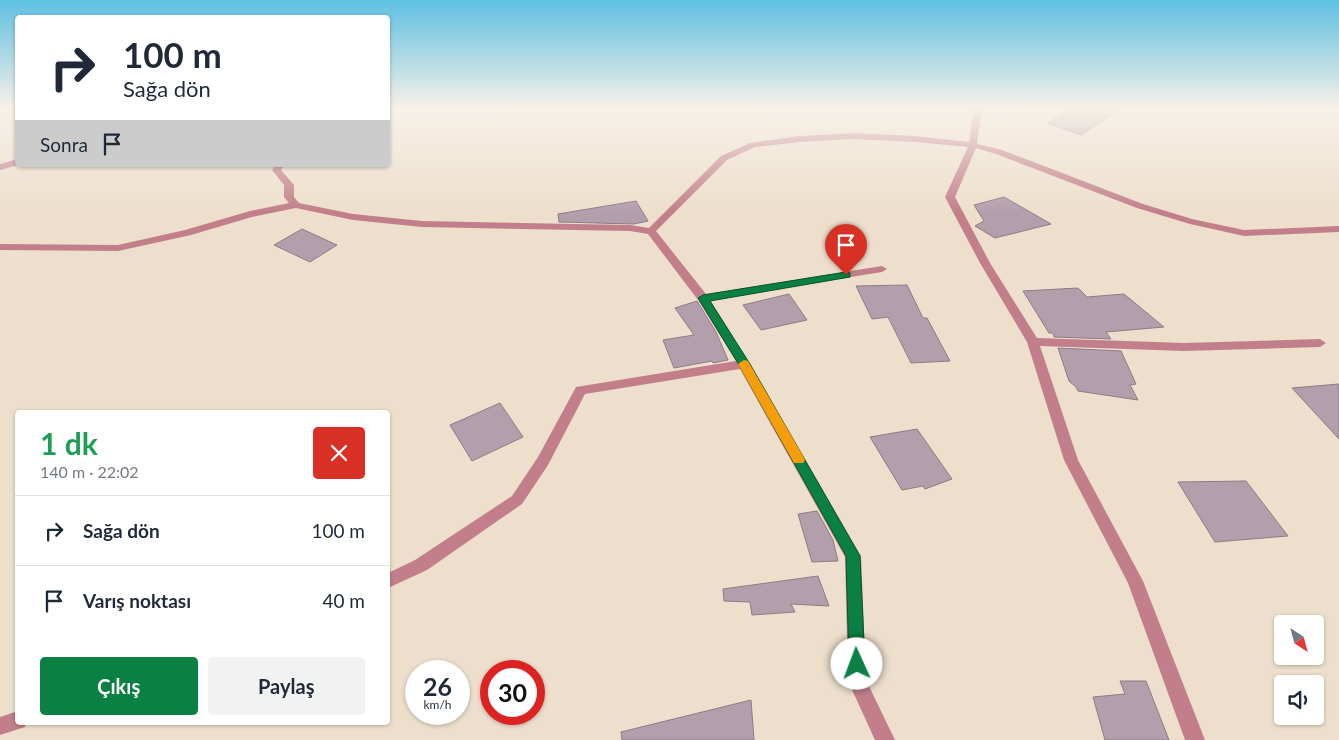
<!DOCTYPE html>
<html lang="tr">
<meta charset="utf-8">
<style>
:root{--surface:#fff;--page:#f2f2f3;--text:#1f2937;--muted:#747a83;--line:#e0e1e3;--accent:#0b8043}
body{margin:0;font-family:Lato,sans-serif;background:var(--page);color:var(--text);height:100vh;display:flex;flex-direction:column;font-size:19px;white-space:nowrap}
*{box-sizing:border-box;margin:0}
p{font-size:16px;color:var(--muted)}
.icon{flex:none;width:28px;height:28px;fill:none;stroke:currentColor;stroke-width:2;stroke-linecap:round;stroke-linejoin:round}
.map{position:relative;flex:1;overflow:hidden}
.side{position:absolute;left:15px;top:410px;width:375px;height:315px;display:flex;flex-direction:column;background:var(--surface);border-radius:5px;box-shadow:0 1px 4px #0004}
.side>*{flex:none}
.guide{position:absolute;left:15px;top:15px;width:375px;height:152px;border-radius:5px;box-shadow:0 1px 4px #0004;background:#fff;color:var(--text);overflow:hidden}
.needle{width:32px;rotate:144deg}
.buttons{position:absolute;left:1274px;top:615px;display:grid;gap:10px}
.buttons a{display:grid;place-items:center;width:50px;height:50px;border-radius:5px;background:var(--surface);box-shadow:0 1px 4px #0004;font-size:25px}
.speed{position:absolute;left:405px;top:660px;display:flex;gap:10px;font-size:25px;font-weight:700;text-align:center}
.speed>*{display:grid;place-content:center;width:65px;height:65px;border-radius:50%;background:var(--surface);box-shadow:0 1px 4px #0004;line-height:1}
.speed small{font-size:12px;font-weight:400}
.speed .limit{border:8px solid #d22;background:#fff;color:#111}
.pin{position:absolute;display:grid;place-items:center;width:42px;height:42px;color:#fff;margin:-51px -21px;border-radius:50% 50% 50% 0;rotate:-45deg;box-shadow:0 0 5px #0007}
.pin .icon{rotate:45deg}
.me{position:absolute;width:55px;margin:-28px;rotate:358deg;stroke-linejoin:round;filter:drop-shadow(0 0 4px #0008)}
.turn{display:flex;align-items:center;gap:18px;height:105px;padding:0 25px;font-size:22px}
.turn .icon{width:65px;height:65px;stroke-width:2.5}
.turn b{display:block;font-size:35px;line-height:42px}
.then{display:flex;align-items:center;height:48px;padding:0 25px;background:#0003;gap:10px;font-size:19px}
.round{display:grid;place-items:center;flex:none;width:52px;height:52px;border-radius:5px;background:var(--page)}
.headline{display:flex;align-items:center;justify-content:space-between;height:85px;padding:0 25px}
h1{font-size:30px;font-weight:700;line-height:38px;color:#1e9e55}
.cta{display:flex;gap:10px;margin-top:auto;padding:10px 25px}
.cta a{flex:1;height:58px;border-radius:5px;background:var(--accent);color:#fff;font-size:20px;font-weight:700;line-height:58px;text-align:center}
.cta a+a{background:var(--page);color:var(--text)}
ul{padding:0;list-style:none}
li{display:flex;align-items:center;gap:15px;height:70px;padding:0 25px;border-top:1px solid var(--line)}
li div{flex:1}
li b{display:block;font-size:19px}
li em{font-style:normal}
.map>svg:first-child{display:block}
.building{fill:#b39fac;stroke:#8d7a87}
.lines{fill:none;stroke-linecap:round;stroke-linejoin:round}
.minor{fill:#c27f8b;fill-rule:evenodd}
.route{fill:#0b8043;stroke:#07532c}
.slow{fill:#f59e0b}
</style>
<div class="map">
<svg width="1339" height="740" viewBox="0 0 1339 740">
<rect width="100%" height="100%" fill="#eddfcc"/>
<g class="building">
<path d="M1072,108H1122L1081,135L1048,123Z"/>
<path d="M1004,197L1051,224L995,238L975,226L984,221L974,205Z"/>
<path d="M636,201L648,221L634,224L559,222L558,214Z"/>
<path d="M302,229L337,245L310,262L274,245Z"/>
<path d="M907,285L923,318H927L950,361L911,363L888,317L872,319L856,286Z"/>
<path d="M1078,288L1087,297L1124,294L1164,327L1106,332L1111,339L1054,337L1053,333H1049L1023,291Z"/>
<path d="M789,294L807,320L761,330L743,305Z"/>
<path d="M697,301L716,332L728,360L713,363L712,361L674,368L663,340L694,335L675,308Z"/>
<path d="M1058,348L1121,351L1136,384L1130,385L1138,400L1078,391L1076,387L1069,381Z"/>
<path d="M1339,384V439L1292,388Z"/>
<path d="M500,403L523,437L472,461L450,425Z"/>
<path d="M917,429L952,479L925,489L923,486L902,490L870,437Z"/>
<path d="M1246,481L1288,536L1215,542L1178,482Z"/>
<path d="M817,511L833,540L838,561L812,562L798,514Z"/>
<path d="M818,576L829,606L791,604L795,612L752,615L750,602L724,601L723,589Z"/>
<path d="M1120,681H1146L1169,740H1105L1093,697L1125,694Z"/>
<path d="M751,700L754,740H622L621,732Z"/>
</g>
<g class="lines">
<g class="minor">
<path d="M974,108H982L977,144L1002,150L1143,204L1192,219L1244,230L1339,226V232L1244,236L1190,224L1137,208L996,154L976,148L955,197L990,263L1037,338L1184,343L1320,339L1326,343L1320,347L1184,351L1040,346L1078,460L1143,581L1205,740H1185L1128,583L1064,460L1027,342L980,263L945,197L968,147L915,142L854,139L800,142L755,147L727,160L656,231L706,294L882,266L887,269L882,272L710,300L750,364L861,556L866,680L895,740H875L848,681L845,557L740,369L585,394L548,465L522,504L427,570L388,588V573L415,560L512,496L538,457L576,387L736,361L698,300L648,234L630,231L422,227L353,220L296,208L252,217L191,235L118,251L0,250V244L118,245L185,230L250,211L289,203L284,197V185L272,170L276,165H285L281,170L294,185V197L299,203L353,214L422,221L630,225L649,228L721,156L750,143L800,136L854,133L915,136L969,142Z"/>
<path d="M18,159V165L0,170V164Z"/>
<path d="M18,711V722H26L25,727L0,735V717Z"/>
</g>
</g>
<linearGradient id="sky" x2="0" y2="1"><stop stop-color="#5ec0e2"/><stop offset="0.51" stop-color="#f7f1e8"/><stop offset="1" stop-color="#f7f1e8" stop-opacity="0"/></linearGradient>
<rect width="1339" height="212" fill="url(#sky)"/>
<path class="route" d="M846,272L850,273V277L710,301L750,364L860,556L865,664L862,669L857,671L851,669L849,664L846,556L739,365L698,298L703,295Z"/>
<path class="slow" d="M744,360L748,361L803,456L805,460L803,463H794L738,364Z"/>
</svg>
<div class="buttons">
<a><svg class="needle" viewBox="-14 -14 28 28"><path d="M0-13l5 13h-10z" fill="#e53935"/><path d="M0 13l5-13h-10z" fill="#747a83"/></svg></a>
<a><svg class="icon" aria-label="sound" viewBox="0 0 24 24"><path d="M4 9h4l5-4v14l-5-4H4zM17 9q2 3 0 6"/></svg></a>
</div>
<div class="speed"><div>26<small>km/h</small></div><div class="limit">30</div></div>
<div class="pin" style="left:846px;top:275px;background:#d93025"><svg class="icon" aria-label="arrive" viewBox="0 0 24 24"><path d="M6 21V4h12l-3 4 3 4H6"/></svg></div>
<svg class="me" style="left:857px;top:664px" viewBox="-20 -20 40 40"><circle r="19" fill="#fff"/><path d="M0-13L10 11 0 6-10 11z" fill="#0b8043"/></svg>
<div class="guide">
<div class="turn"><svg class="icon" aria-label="right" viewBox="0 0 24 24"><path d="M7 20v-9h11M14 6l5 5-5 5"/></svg><div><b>100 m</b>Sağa dön</div></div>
<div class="then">Sonra<svg class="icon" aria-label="arrive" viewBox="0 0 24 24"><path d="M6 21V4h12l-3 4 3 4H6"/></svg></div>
</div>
<section class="side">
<div class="headline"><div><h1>1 dk</h1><p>140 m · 22:02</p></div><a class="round" style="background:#d93025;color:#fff"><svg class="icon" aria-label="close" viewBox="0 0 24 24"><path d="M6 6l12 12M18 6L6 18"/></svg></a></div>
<ul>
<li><svg class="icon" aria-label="right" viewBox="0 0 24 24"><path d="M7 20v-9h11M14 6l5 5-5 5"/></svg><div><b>Sağa dön</b></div><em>100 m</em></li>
<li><svg class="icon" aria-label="arrive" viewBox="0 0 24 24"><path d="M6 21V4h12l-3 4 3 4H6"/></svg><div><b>Varış noktası</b></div><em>40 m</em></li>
</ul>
<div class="cta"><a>Çıkış</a><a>Paylaş</a></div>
</section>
</div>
